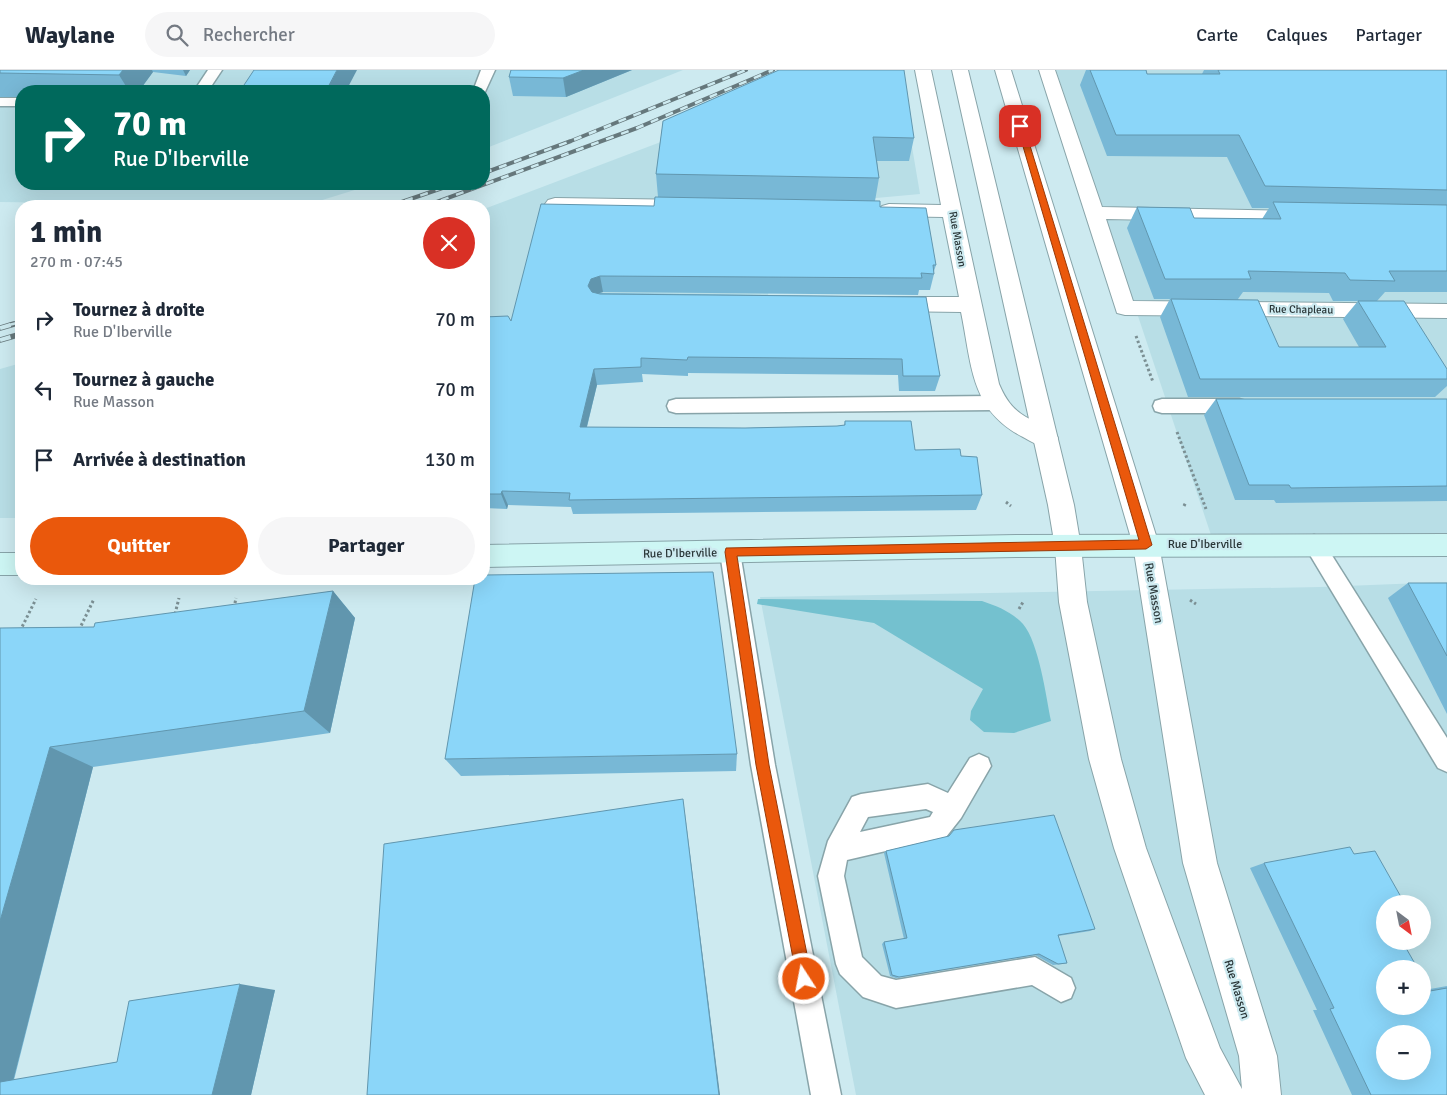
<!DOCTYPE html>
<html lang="fr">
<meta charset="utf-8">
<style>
:root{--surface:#fff;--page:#f6f6f7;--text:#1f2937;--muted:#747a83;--line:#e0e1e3;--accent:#ea580c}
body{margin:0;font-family:Signika,sans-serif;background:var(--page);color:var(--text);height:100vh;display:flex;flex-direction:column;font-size:19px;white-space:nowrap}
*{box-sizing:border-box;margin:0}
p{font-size:16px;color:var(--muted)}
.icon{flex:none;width:28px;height:28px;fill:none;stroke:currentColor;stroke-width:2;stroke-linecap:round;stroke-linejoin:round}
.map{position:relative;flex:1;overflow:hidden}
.drawer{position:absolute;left:15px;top:130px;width:475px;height:385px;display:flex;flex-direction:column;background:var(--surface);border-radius:20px;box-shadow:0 5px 20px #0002}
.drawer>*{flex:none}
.guide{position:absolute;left:15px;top:15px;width:475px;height:105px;border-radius:20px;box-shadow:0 5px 20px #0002;background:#00695c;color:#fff;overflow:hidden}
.needle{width:32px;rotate:148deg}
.controls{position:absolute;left:1376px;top:825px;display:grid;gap:10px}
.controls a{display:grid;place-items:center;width:55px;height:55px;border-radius:50%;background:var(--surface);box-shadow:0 5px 20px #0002;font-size:25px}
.pin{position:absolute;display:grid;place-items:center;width:42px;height:42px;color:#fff;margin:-21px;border-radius:10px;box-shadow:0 2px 8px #0006}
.me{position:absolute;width:55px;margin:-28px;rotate:349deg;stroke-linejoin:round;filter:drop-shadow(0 0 4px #0008)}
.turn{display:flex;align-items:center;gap:18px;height:105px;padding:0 15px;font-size:22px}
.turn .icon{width:65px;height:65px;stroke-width:2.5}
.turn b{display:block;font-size:35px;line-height:42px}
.round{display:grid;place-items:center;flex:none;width:52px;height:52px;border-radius:26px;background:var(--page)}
.headline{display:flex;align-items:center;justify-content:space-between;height:85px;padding:0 15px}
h1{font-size:30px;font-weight:700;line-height:38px}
.button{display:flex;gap:10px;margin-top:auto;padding:10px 15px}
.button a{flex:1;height:58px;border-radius:30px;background:var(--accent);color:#fff;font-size:20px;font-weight:700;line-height:58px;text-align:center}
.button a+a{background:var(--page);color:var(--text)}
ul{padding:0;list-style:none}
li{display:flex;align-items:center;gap:15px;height:70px;padding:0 15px}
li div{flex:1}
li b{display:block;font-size:19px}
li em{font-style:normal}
header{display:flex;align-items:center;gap:30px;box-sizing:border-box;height:70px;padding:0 25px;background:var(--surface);border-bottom:1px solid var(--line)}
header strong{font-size:24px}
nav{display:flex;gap:28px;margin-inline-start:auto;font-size:18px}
.search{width:350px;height:45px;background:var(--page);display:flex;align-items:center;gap:12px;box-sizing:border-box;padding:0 18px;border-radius:28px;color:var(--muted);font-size:19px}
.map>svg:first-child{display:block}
.built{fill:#b8dee6;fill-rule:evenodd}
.green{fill:#74c1cf}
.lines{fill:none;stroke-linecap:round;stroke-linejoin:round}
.service-casing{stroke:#88a4a9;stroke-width:3}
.minor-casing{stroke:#88a4a9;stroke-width:2}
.tertiary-casing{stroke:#88a4a9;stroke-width:2}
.secondary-casing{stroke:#88a4a9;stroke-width:2}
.path{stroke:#7b8f93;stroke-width:3;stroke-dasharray:2.5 2.5;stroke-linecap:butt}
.service{fill:#fff;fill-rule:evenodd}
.minor{fill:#fff;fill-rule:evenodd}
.tertiary{fill:#fff;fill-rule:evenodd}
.secondary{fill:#cdf6f4;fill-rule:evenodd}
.rail-far1-casing{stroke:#66787c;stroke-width:4}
.rail-casing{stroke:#66787c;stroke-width:5.5}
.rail-far1{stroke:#cdeaf0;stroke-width:2.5;stroke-dasharray:8;stroke-linecap:butt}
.rail{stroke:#cdeaf0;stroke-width:4;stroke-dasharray:11;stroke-linecap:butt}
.wall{fill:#78b8d6;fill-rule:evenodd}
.shaded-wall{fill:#6196ae}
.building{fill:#8bd6f9;stroke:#6196ae;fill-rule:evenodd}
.route{fill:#ea580c;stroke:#983908}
.labels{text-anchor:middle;stroke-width:4.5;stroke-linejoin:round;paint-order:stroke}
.far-street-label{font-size:11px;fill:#2a3638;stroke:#cdeaf0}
.street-label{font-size:12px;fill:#2a3638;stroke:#cdeaf0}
</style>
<header>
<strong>Waylane</strong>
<div class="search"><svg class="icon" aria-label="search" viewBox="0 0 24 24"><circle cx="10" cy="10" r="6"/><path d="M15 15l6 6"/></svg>Rechercher</div>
<nav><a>Carte</a><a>Calques</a><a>Partager</a></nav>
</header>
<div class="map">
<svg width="1447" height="1025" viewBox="0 0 1447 1025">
<rect width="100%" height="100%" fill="#cdeaf0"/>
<g class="built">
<path d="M0,0H683L484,79V21H21V114H374L303,136L0,132Z"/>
<path d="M899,0L920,124L821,133H770L768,233L484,331V139L716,51Z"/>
<path d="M1056,0H1447V464L1211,465Z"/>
<path d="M21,293V448H0V299Z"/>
<path d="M1447,512V1025H856L760,527L1320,517ZM1385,834H1422V871H1385ZM1385,899H1422V936H1385ZM1385,964H1422V1001H1385Z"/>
</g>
<path class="green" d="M758,529L982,531C997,536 1012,542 1023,554C1039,573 1046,626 1051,651L1014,663L984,662L970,650L971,641L983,619L874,553L757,534Z"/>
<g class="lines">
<g class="service-casing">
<g id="service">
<path d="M208,0H222L208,21H194Z"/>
<path d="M481,0H495L484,24V21H473Z"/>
<rect x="0" y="28" width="21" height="8"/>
<path d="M994,326L1001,328L1003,333L1001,338L994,340L676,343L669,341L667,336L669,331L676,329Z"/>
<path d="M1162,329H1239L1246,331L1248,336L1246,341L1239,343H1162L1155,341L1153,336L1155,331Z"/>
<path d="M1314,465L1321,468L1447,668V702L1438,698L1307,480L1304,474L1307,468Z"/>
<path d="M730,473L737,476L740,482L775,695L841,1025H811L751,695L720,482L723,476Z"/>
<path d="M979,684L988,688L991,696L961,748L946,767L847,790L844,806L862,887L881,906L896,910L1035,887L1071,908L1075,918L1071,928L1061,932L1032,915L896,938L863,927L840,904L836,894L818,806L828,771L852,727L861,724L928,714L948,723L970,688ZM926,739L933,742L930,747L860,762L868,747Z"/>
</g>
</g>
<g class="minor-casing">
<g id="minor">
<path d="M915,0H931L999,314C1005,328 1012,339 1026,347C1037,353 1052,356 1058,368L1055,375C1042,379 1034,373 1023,367C970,340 972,295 961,242L889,241L881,239L878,234L881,229L889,227H959L943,147L889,146L882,144L879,140L882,136L889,134L941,135Z"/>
<path d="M1039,0H1055L1102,137L1303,141L1310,143L1313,147L1310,151L1303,153L1106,149L1133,231L1447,234V248L1125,245L1117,243Z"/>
<path d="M555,128L691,130L698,132L701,136L698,140L691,142L548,138L545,134L548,130Z"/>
</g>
</g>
<g class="tertiary-casing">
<path id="tertiary" d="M952,0H968L1074,435L1081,477L1087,532L1121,689L1146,778L1220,978L1242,1019L1239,986L1183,793L1133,475L995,0H1011L1159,475L1217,793L1277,986L1281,1025H1205L1186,988L1114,778L1089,689L1059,532L1055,477L1048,435Z"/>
</g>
<g class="secondary-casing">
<g id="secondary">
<path d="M1447,464V486L1016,487L484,497V475L1016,465Z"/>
<rect x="0" y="483" width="21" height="22"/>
</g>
</g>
<g class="path">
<path d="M1136,266L1153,312"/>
<path d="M1177,362L1206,439"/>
<path d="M1006,432L1011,436"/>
<path d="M1184,436L1186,432"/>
<path d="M1190,530L1196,534"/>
<path d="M234,538L236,528"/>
<path d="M1019,539L1023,532"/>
<path d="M175,544L179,528"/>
<path d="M79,560L94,529"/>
<path d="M20,561L36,529"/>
</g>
<use href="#service" class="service"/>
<use href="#minor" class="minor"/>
<use href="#tertiary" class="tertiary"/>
<use href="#secondary" class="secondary"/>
<g class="rail-far1-casing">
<g id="rail-far1">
<path d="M484,103L571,71L746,0"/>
<path d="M390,136L454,114"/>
<path d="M426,136L637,58L773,0"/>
<path d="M9,255L21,252"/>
</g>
</g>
<g class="rail-casing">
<g id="rail">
<path d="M0,258L14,254"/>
<path d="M0,270L21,264"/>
</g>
</g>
<use href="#rail-far1" class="rail-far1"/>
<use href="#rail" class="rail"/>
</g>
<g class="wall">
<path d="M0,0H190L186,6L153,2L139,21H21V27H0Z"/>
<path d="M511,0H632L566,27L513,26L509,7Z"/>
<path d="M1086,0H1146L1147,4H1202L1204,0H1447V222H1385L1377,231L1447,299V316L1435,327H1188L1160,247L1170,229H1154L1127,158L1137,137L1194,148L1262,149L1269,138H1252L1227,87L1107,86L1080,15ZM1243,222L1329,223L1333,231H1358L1343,249L1359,277H1279L1238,229Z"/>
<path d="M663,51L914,68L909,91H877L879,108L875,131L936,195L934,201V204L930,220H919L918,225L603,222L599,223L926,227L940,306L935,321H899L898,305L688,303V306L642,304L643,312L597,315L587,357L745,358L837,356L844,355L845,351L915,380L961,386L982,425L976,440L573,444L571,437L508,435L507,439L484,438V247L511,251L654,136L658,127L656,104Z"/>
<path d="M1216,329H1447V431L1276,433L1274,430H1235L1204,345Z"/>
<path d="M1408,513H1447V644L1388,528Z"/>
<path d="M333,521L355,548L330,663L93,697L14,1010L117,992L275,920L251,1025H0V558L94,557Z"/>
<path d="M737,684L736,701L461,706L445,689Z"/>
<path d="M886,781L1095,859L1090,861L1058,866L1067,893L1062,894L1053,895L1035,885L896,908L890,906L882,874L884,872L904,869L884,783Z"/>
<path d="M1264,793L1385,871L1430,919L1447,916V1025H1352L1313,940H1317L1250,798Z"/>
</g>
<g class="shaded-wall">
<path d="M123,0H152L153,2L139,21H129L119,5Z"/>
<path d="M183,0H190L186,6Z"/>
<path d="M337,0H357L346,21H326Z"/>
<path d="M584,0H632L566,27L563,8Z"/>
<path d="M600,206L603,222L593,225L588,216L591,209Z"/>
<path d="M594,299L597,315L583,372L580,357Z"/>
<path d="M502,421L508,435L507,439L501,424Z"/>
<path d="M333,521L355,548L330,663L304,641Z"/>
<path d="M50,677L93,697L11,1019H0V851Z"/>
<path d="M683,729L685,744L720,1025H719Z"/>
<path d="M240,914L275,920L251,1025H212Z"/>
</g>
<g class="building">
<path d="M0,0H123L119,5L0,3Z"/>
<path d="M254,0H337L326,21H240Z"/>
<path d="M511,0H584L563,8L509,7Z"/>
<path d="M779,0H904L914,68L873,67L879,108L656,104L663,51Z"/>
<path d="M1090,0H1146L1147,4H1220L1218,0H1447V120L1265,116L1239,65H1116Z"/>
<path d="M655,127L880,131V137L926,138L936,195H933L934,204L921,203L922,208L600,206L591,209L588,216L592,222L600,224L926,227L940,306H903L902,289L688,287L687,290L641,288V297L594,299L580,357L745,358L837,356L845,355V351H911L915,380L960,379L961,386L977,387L982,425L569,430L570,423L502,421L501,424H484V247L508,246L511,251L541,134L654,136Z"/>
<path d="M1273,132L1447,135V201H1389L1395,211L1350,210L1345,203L1248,201L1251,209H1165L1137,137L1190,138L1194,148L1281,149Z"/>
<path d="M1171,229L1258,230L1279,277H1386L1358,231H1404L1447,299V309H1200Z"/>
<path d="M1216,329H1447V416L1291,418L1289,415H1249Z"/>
<path d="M713,502L737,684L445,689L475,509H484V505Z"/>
<path d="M1408,513H1447V586Z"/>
<path d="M333,521L304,641L50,677L0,851V558L94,557L95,553Z"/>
<path d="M683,729L719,1025H367L384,774Z"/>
<path d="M1054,745L1095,859L1058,865L1067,893L1058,894L1039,884L899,907L892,905L884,872L907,868L886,781L949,766L954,760Z"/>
<path d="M1350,777L1354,784L1375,781L1405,834H1385V871H1402L1418,899H1385V936H1422V907L1430,921L1447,918V1025H1371L1330,939L1334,938L1264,793ZM1385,964H1422V1001H1385Z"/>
<path d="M240,914L212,1025H0V1012L117,992L129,931Z"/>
</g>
<path class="route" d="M1020,54L1024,56L1152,475L1146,479L737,486L769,695L812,909L810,914L804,916L799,914L797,909L756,695L725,482L726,478L1139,470L1017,56Z"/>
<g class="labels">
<g class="far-street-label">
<text transform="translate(958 169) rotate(80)" y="4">Rue Masson</text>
<text transform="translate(1301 239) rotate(1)" y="4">Rue Chapleau</text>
</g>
<g class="street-label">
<text x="1205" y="478">Rue D'Iberville</text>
<text transform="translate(680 483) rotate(-1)" y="4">Rue D'Iberville</text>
<text transform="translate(1154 523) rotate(80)" y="4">Rue Masson</text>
<text transform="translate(1237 919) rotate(73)" y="4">Rue Masson</text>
</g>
</g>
</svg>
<div class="controls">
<a><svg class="needle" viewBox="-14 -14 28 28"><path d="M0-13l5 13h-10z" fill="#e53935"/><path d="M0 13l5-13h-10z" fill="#747a83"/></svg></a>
<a>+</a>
<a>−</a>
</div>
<div class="pin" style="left:1020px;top:56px;background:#d93025"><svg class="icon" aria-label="arrive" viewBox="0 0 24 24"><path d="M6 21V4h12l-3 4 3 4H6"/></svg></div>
<svg class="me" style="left:804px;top:909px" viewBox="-20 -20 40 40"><circle r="17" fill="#ea580c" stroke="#fff" stroke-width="3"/><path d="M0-11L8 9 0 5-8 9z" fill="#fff"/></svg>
<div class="guide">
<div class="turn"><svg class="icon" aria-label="right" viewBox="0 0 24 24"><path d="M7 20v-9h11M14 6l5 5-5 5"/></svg><div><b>70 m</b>Rue D'Iberville</div></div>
</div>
<section class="drawer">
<div class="headline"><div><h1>1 min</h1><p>270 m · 07:45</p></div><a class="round" style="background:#d93025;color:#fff"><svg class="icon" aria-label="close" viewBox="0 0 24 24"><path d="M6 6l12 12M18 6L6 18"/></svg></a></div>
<ul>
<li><svg class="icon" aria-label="right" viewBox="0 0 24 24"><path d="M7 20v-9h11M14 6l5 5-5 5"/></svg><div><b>Tournez à droite</b><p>Rue D'Iberville</p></div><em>70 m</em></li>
<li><svg class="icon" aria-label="left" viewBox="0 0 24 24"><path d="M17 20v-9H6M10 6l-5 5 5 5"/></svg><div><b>Tournez à gauche</b><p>Rue Masson</p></div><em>70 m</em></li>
<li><svg class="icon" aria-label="arrive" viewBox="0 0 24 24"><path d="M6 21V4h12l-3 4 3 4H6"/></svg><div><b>Arrivée à destination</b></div><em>130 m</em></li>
</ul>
<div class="button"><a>Quitter</a><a>Partager</a></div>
</section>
</div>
